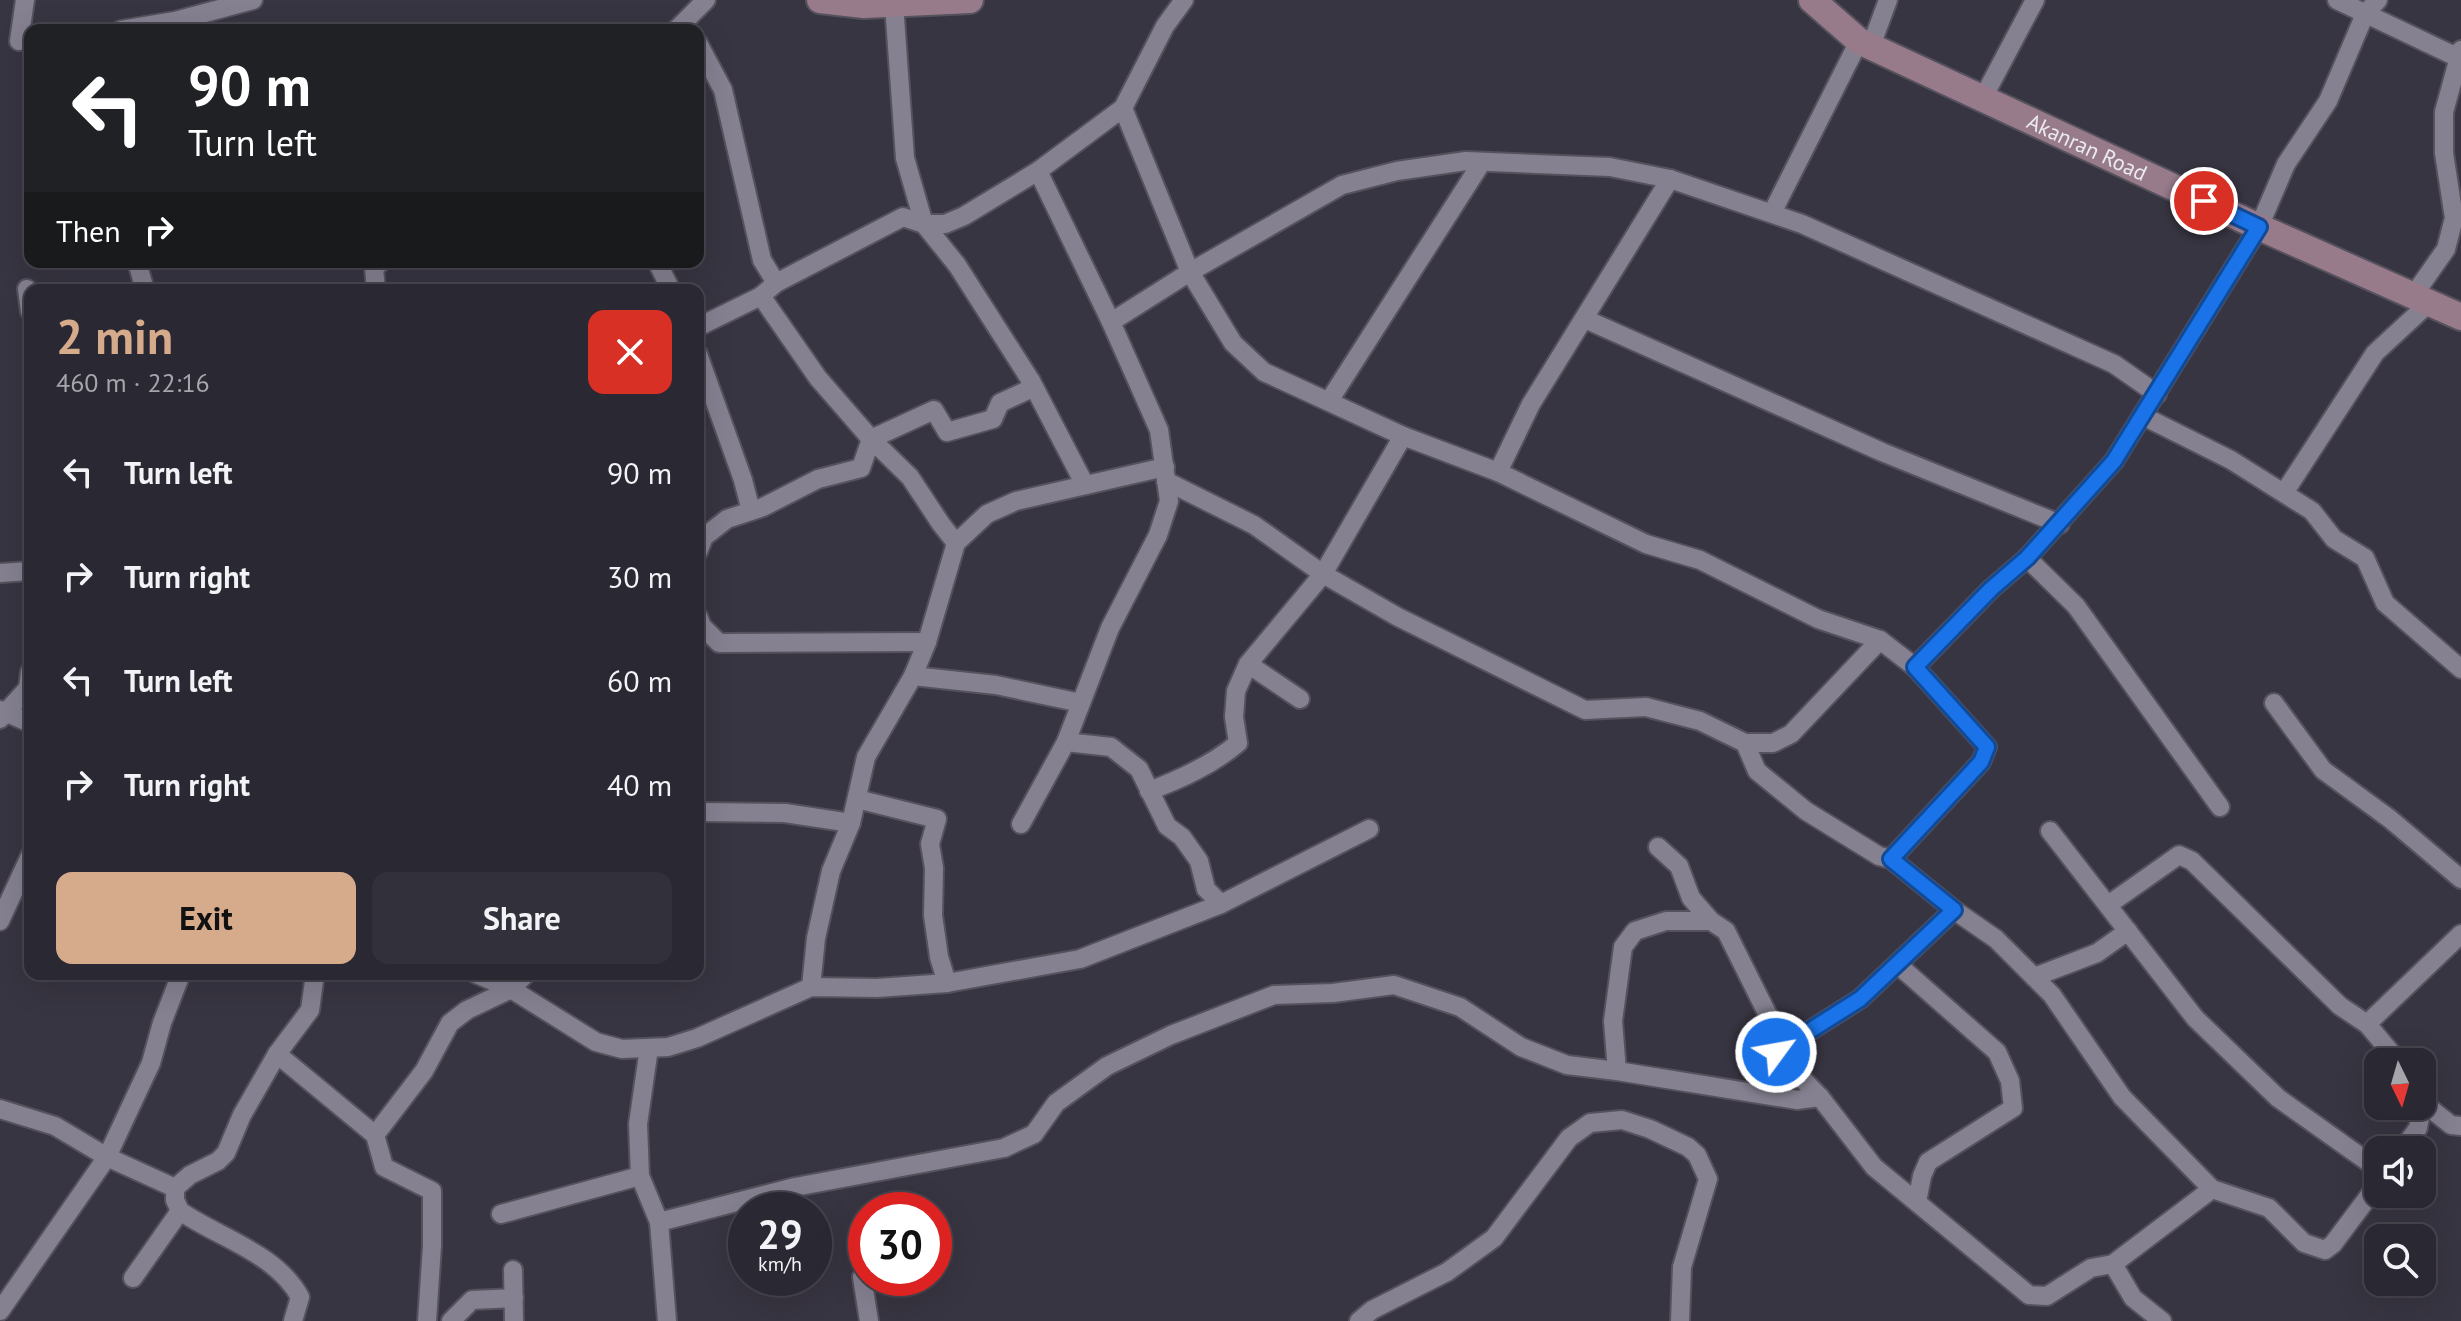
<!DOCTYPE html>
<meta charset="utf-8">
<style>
:root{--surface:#2a2832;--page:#32303a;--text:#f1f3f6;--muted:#a5a6ac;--line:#46444d;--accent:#d6ab8b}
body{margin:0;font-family:"PT Sans",sans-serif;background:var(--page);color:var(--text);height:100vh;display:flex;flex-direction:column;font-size:30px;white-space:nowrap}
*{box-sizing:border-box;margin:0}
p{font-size:26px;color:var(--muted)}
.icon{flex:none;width:44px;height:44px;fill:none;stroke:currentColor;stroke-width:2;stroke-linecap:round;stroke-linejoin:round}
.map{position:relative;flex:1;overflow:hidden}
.panel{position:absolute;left:24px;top:284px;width:680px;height:696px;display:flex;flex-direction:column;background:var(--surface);border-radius:16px;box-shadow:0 8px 32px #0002,0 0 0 2px var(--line)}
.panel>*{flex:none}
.top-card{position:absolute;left:24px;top:24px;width:680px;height:244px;border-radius:16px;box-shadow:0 8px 32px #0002,0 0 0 2px var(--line);background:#202124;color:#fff;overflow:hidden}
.needle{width:52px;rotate:175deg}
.buttons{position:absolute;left:2364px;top:1048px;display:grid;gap:16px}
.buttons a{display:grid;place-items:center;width:72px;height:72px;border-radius:16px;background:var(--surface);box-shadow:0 8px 32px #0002,0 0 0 2px var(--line);font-size:40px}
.speed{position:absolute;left:728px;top:1192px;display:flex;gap:16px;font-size:40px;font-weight:700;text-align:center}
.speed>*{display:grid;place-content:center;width:104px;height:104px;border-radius:50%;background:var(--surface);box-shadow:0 8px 32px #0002,0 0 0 2px var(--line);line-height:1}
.speed small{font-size:20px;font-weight:400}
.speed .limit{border:12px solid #d22;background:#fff;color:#111}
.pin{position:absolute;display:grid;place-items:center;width:68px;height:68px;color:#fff;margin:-34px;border:4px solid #fff;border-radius:50%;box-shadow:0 2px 8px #0007}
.me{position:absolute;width:88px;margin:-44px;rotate:58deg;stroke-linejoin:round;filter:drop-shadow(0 0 6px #0008)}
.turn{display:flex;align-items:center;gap:28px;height:168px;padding:0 32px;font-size:36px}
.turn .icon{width:104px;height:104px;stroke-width:2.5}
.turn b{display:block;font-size:56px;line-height:68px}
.then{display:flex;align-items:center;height:76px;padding:0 32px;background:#0003;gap:16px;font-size:30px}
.round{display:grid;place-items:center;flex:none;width:84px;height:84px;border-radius:16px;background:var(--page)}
.headline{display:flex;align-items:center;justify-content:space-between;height:136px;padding:0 32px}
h1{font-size:48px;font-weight:600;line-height:60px;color:var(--accent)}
.action{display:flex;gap:16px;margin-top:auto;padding:16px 32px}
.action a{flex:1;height:92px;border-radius:16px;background:var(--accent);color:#111;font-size:32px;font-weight:600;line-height:92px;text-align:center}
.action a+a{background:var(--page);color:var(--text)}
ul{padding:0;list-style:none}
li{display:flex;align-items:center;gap:24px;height:104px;padding:0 32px}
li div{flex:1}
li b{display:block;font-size:30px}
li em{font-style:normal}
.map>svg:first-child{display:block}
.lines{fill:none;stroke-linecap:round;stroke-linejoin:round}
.street-casing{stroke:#55515d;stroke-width:22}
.secondary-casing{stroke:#55515d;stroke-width:30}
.street{stroke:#858191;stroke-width:18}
.secondary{stroke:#987b8b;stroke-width:26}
.route-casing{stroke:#114b97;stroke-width:20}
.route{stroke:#1a73e8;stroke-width:14}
.labels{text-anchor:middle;stroke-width:8;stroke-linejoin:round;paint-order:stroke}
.street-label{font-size:22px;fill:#ebe9f2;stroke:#2e2b38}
</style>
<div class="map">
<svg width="2461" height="1321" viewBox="0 0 2461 1321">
<rect width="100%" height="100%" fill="#383542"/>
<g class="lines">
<g class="street-casing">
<g id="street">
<path d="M2337,0L2461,59"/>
<path d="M894,4L905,158L924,224L957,265L1031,381L1085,485"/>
<path d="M121,30L175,21L253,0"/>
<path d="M676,30L706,0"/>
<path d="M19,41L25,0"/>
<path d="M698,43L723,90L762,260L776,283"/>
<path d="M1871,46L1888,0"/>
<path d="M1983,98L2035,0"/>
<path d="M1123,108L1190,272L1233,343L1264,372L1403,436L1498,472L1646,544L1700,560L1818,619L1880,640L1915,667L1987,747L1981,762L1891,859"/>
<path d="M1772,213L1859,41"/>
<path d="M137,262L145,290"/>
<path d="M657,262L671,290"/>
<path d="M27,289L30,311"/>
<path d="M376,290L374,268L381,262"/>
<path d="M761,296L818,378L871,439L910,477L941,524L956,543"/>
<path d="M2413,296L2446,249L2454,218L2444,153V112L2461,50"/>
<path d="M1585,319L1882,452L2060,524"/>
<path d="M1111,322L1190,272L1342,185L1397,171L1466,161L1610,167L1670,179L1802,224L2114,364L2157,394"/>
<path d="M698,327L761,296L776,283L903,217L924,224H945L964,216L1038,171L1123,108L1165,26L1184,0"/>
<path d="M698,354L743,480L751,511"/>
<path d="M1329,401L1482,162"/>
<path d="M2143,416L2231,460L2312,511L2334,539L2365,558L2385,603L2461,669"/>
<path d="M1498,472L1531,404L1670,179"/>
<path d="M1166,481L1254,525L1323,574L1398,617L1585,710L1646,707L1700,721L1745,743H1773L1791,734L1880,640"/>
<path d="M2284,493L2375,353L2429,303"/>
<path d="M698,552L704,537L727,519L763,507L818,479L861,468L871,439L934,410L947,432L993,419L1000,403L1028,390L1031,381"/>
<path d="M2027,558L2076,606L2220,807"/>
<path d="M0,573L30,571"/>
<path d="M698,616L702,626L719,643L927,642"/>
<path d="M1248,664L1300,699"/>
<path d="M1915,667L1991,589L2027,558L2114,461L2259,227L2286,164L2328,101L2365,14L2378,0"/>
<path d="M913,676L996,685L1081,703"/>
<path d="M2274,703L2323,770L2390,819L2461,879"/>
<path d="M0,710L30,723"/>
<path d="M0,719L28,688L30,672"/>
<path d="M1066,742L1111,747L1139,769L1167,826L1182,837L1199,861L1206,889L1221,904"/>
<path d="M1745,743L1757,771L1806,811L1879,856L1891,859L1954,910L1996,939L2052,995L2122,1097L2212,1189L2269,1208L2304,1243L2325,1250L2333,1244L2378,1184"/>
<path d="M1149,791C1181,779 1212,765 1238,743L1234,717L1236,691L1248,664L1323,574L1403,436"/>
<path d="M857,799L937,819L930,844L934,868L933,915L939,957L947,983"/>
<path d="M698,812L785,813L851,823"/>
<path d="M1021,824L1066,742L1110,628L1158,535L1169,501L1159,430L1111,322L1038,171"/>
<path d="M2050,831L2195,1018L2278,1098L2378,1169"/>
<path d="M1658,847L1679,866L1691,898L1711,921L1726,931L1771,1021L1776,1052L1820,1097L1874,1167L2029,1295L2047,1296L2091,1268L2113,1264L2212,1189"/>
<path d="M2108,905L2179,855L2192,861L2340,1006L2367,1024L2399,1062"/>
<path d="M0,921L30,856"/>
<path d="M1897,964L1997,1052L2010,1081L2013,1108L1928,1162L1922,1176L1917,1202"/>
<path d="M476,974L511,989L596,1042L622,1049L668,1047L697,1038L811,987L877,988L947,983L1080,959L1221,904L1369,829"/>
<path d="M2034,977L2097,953L2128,931"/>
<path d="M811,987L816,938L831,871L851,823L866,757L913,676L927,642L956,543L987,514L1016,501L1165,467"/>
<path d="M2367,1024L2461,934"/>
<path d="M649,1048L638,1124L640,1176L659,1222L667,1321"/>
<path d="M1776,1052L1860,999L1954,910"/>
<path d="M277,1054L375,1135L384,1167L432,1191V1246L427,1321"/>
<path d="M1617,1071L1613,1021L1623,947L1635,931L1666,921H1711"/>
<path d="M2422,1102L2451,1125L2461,1126"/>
<path d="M0,1109L55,1126L107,1157L175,1188"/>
<path d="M375,1135L424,1071L450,1023L467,1010L511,989L526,974"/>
<path d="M2402,1150L2418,1128L2422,1106"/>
<path d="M175,1188L190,1175L218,1161L226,1153L242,1115L277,1054L310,1010L315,974"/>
<path d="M175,1188V1200L180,1211C219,1238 276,1253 300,1297L293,1321"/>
<path d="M501,1214L640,1176"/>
<path d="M659,1222L795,1187L1004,1148L1034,1134L1056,1103L1107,1066L1171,1035L1274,995L1333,993L1394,985L1460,1007L1521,1047L1567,1065L1617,1071L1797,1100L1820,1097"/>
<path d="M2113,1264L2133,1298L2162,1321"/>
<path d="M513,1270L514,1321"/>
<path d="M862,1277L869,1321"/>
<path d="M133,1278L180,1211"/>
<path d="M0,1311L107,1157L151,1063L162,1023L181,974"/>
<path d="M451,1321L472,1300L514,1298"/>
<path d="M1359,1321L1372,1310L1447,1272L1494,1238L1569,1138L1590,1123L1622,1120L1650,1129L1688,1147L1697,1155L1708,1179L1682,1267L1680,1321"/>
</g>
</g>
<g class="secondary-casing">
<g id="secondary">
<path d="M820,0L864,5L970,0"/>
<path id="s1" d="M1812,0L1859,41L2259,227L2461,317"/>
</g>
</g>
<use href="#street" class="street"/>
<use href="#secondary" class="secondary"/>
</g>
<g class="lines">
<g class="route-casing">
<path id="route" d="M1776,1052L1860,999L1954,910L1891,859L1981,762L1987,747L1915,667L1991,589L2027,558L2114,461L2259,227L2204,201"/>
</g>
<use href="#route" class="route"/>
</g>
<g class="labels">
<g class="street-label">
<text dy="8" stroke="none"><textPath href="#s1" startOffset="314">Akanran Road</textPath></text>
</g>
</g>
</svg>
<div class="buttons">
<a><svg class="needle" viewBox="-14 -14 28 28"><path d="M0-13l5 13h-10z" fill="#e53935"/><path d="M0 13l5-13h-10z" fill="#a5a6ac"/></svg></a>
<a><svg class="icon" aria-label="sound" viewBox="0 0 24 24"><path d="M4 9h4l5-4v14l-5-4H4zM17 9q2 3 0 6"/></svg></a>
<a><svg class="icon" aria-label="search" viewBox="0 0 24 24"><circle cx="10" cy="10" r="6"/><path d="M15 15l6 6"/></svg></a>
</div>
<div class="speed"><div>29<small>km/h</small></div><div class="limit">30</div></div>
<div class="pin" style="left:2204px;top:201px;background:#d93025"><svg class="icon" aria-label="arrive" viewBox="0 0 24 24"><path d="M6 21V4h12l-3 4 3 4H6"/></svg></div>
<svg class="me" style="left:1776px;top:1052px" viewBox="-20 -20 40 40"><circle r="17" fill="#1a73e8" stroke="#fff" stroke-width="3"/><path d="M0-11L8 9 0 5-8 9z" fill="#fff"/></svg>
<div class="top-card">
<div class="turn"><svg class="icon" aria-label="left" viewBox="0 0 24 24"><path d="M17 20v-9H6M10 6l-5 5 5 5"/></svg><div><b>90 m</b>Turn left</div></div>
<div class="then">Then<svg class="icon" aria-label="right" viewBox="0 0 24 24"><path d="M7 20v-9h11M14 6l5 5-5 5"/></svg></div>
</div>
<section class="panel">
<div class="headline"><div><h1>2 min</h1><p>460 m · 22:16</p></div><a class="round" style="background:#d93025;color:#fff"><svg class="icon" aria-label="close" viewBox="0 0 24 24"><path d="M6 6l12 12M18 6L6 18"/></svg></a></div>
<ul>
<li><svg class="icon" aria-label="left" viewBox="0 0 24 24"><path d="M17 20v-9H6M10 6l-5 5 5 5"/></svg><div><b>Turn left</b></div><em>90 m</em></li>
<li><svg class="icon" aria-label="right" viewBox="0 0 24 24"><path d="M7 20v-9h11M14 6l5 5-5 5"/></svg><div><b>Turn right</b></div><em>30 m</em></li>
<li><svg class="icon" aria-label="left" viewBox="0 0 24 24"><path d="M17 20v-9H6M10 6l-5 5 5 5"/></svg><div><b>Turn left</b></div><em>60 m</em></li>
<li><svg class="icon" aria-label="right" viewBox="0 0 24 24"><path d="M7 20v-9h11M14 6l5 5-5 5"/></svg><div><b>Turn right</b></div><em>40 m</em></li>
</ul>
<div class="action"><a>Exit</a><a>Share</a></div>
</section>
</div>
